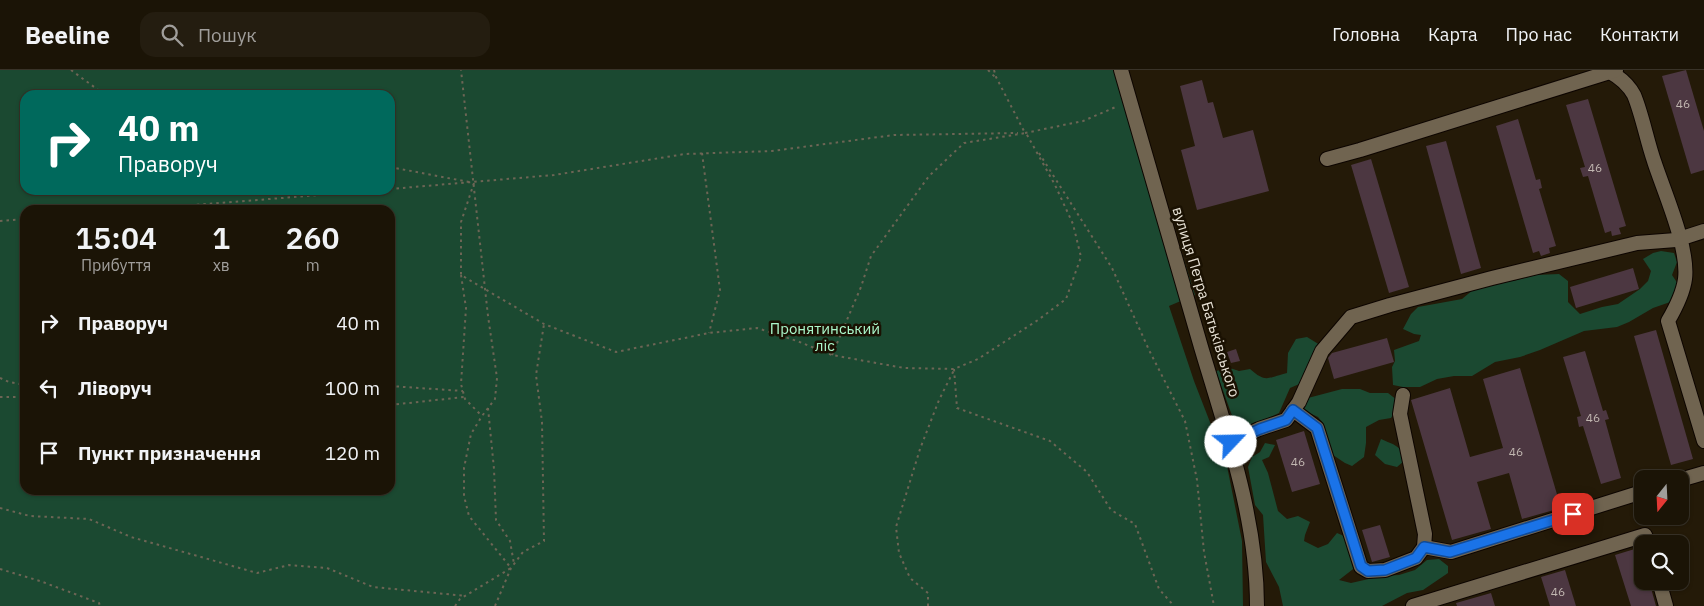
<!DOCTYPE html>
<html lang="uk">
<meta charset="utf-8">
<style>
:root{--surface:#1b1406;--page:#241d10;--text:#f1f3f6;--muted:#a09e9b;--line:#393328}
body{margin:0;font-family:"IBM Plex Sans",sans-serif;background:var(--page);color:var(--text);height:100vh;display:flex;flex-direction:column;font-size:19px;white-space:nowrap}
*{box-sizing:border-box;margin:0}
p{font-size:16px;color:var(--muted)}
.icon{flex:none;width:28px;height:28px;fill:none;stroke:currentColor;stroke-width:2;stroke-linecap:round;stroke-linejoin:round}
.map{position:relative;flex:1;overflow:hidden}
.side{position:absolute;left:20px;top:135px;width:375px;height:290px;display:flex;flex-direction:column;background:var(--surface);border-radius:15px;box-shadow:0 1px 4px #0004,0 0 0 1px var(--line)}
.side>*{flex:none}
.top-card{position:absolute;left:20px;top:20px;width:375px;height:105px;border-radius:15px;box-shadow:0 1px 4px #0004,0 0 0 1px var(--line);background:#00695c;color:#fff;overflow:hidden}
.needle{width:32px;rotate:198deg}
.controls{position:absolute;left:1634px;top:400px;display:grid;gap:10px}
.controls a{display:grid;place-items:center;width:55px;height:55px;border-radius:10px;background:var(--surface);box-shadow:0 1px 4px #0004,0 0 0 1px var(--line);font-size:25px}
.pin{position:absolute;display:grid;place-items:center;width:42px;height:42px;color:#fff;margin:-21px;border-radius:10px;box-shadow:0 2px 8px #0006}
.me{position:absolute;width:55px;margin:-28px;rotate:66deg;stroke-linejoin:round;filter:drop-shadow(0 0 4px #0008)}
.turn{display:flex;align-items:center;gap:18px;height:105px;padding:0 15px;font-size:22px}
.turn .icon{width:65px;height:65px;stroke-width:2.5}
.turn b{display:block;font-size:35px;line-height:42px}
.eta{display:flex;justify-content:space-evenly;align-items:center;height:85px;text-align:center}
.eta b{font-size:30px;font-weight:600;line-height:35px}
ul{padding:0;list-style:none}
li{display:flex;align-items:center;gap:15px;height:65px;padding:0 15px}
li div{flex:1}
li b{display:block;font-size:19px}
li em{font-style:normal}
header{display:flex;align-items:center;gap:30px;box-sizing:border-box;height:70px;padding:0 25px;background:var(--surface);border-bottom:1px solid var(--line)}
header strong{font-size:24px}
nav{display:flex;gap:28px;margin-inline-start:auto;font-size:18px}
.search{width:350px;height:45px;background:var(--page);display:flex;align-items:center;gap:12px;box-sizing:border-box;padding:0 18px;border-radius:15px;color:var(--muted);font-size:19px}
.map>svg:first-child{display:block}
.green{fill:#1b4931;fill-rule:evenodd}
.building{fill:#4c3741}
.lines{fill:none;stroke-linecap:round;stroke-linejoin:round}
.minor-casing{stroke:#0d0500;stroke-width:16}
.path{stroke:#6d6555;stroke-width:2;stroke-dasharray:2.5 4;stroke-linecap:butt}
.minor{stroke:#706450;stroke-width:14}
.route-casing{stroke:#114b97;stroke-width:12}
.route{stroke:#1a73e8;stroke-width:9}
.labels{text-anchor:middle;stroke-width:5;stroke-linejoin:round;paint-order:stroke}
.number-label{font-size:12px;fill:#c0b6b0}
.street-label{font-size:15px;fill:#e7e1d5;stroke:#1a1102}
.park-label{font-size:15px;fill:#abf8cb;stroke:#1a1102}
</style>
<header>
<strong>Beeline</strong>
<div class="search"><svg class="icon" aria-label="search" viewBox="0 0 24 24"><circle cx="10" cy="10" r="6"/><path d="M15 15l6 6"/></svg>Пошук</div>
<nav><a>Головна</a><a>Карта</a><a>Про нас</a><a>Контакти</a></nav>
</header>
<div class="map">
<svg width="1704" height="536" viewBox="0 0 1704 536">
<rect width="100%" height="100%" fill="#241a08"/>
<g class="green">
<path d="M0,0H1124L1195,225L1169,236L1194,311L1227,396L1242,471L1243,536H0ZM25,25H390V120H25ZM25,140H390V420H25Z"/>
<path d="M1661,181L1674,183L1677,192L1672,205L1680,217L1676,230L1653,238L1629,252L1617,257L1584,261L1540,280L1520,287L1495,292L1472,306H1454L1437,309L1420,317H1403L1393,315L1392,297L1395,291L1394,280L1419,271L1421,265L1414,264L1403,259L1411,244L1418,237L1462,229L1479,215L1494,212L1513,211L1536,205L1559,204L1568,211V232L1580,244L1602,237L1618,234L1640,219L1648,211L1651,201L1643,189L1653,183Z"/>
<path d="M1307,267L1320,275L1311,309L1290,318L1279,343L1245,359L1235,354L1216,301L1230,298L1239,301L1250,299C1266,313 1267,308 1287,303L1288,283L1296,269Z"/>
<path d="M1342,319H1360L1370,323H1388L1397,330V337L1391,348L1379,350L1366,357V373L1364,387L1352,396L1345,393L1330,383L1323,353L1318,347L1303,340L1308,328Z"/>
<path d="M1381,369C1394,375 1401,375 1405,390L1397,397L1385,394L1375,385Z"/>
<path d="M1265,373L1275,375L1269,387L1262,390L1268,403L1278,441L1287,449L1298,446L1310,452L1305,465L1304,471L1318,478L1328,474L1337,463L1351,469L1357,496L1339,510L1351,513L1382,506L1399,505L1415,500L1427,490L1439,489L1448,496V503L1423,520L1407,523L1382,536H1283L1279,517L1266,492L1263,445L1255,435L1248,397L1252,387L1260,382Z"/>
</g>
<g class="building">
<path d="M1686,0L1704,61V100L1691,104L1662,6Z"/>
<path d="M1202,10L1208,33L1213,32L1223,68L1253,60L1269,121L1197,140L1181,80L1195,76L1180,16Z"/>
<path d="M1588,29L1626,156L1619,158L1621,164L1612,166L1611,161L1605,163L1588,106L1583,107L1580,98L1585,97L1566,35Z"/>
<path d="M1518,49L1536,110L1540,109L1542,118L1539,119L1556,176L1549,178L1550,183L1541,186L1539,181L1533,183L1496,56Z"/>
<path d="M1446,71L1481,198L1461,204L1426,76Z"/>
<path d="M1371,89L1409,217L1389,223L1351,95Z"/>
<path d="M1633,198L1639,219L1576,238L1570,217Z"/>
<path d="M1656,260L1693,389L1671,395L1634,266Z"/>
<path d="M1387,268L1394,292L1334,309L1328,288L1332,283Z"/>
<path d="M1236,279L1240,291L1231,293L1227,282Z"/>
<path d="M1585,281L1603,341L1606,340L1609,349L1605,350L1621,408L1601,414L1583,356L1579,357L1577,347L1581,346L1563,287Z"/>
<path d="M1520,298L1561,438L1522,449L1509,403L1477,412L1491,459L1452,470L1411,330L1450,318L1470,387L1503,378L1483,309Z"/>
<path d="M1304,361L1320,414L1292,422L1276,370Z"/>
<path d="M1380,455L1390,487L1372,492L1362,460Z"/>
<path d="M1638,478L1642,491V511H1649L1656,536H1631L1615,485Z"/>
<path d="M1565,500L1576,536H1550L1541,507Z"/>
<path d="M1491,523L1495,536H1457L1456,533Z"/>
</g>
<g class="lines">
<g class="minor-casing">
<g id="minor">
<path d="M1121,0C1148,92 1174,185 1201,277C1226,361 1257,448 1257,536"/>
<path d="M1610,2C1621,8 1628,14 1634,25C1642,44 1647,71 1654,91C1664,122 1689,177 1685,209C1683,224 1675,239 1668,251L1704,371"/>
<path d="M1327,89L1360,80L1616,0"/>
<path d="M1293,340L1317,358L1361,497L1368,501L1385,500L1416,488L1424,477L1425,464L1400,344L1403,325"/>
<path d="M1231,372L1259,359L1286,350L1299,332L1322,281L1351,247L1390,235L1492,208L1637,173L1676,170L1704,161"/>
<path d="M1680,410L1704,403"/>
<path d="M1424,477L1451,482L1642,422"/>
<path d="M1659,511L1666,536"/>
<path d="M1413,536L1645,465L1648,474"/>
</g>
</g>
<g class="path">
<path d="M71,0L105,25"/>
<path d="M988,0L995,7"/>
<path d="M994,0L996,7L1025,63"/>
<path d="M1025,63L1083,51L1118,36"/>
<path d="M702,83L720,220L709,263"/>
<path d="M1039,83L1112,198L1149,280L1185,351L1197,410L1204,482L1214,536"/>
<path d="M390,97L469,112"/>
<path d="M474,113L461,152V205L544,254L616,282L709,263L757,258L797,271L832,285L904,298L954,299L978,289L1038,250L1066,229L1081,187L1073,154L1055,115L1026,63L964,73L929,106L871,186L861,217L832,285"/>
<path d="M390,119L554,105L685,84L772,81L894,65L1018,63"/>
<path d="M132,140L382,120"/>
<path d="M0,151L25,149"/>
<path d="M461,205L466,238L461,314L465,329L482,346"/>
<path d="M954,299L957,338L1050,371L1087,402L1111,440L1135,454L1159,519L1174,536"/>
<path d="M0,308L9,312L25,315"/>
<path d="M390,316L463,321"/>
<path d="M0,327H25"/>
<path d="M390,335L464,327"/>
<path d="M488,338L494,399L496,450L510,471L514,494"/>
<path d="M0,438L30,446L89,449L131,467L257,503L289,495L327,498L373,517L466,526"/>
<path d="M0,499L40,511L99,533L100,536"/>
<path d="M455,536L460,529L511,498L469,446L464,426V398L471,364L482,346L495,329L497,308L488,246L461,0"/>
<path d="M495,536L511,498L523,482L544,471L542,352L536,305L544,254"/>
<path d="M928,536V523L910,508L899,483L896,457L920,379L939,330L954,300"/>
</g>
<use href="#minor" class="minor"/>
</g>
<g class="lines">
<g class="route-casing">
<path id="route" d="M1231,372L1260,359L1286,350L1293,340L1317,358L1361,496L1368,501L1385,500L1416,488L1424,477L1450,482L1573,444"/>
</g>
<use href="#route" class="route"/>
</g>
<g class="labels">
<g class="number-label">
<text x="1683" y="38">46</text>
<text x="1595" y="102">46</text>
<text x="1593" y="352">46</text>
<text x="1516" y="386">46</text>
<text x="1298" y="396">46</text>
<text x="1558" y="526">46</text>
</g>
<g class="street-label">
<text transform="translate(1206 232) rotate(73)" y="5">вулиця Петра Батьківського</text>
</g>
<g class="park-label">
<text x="825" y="264">Пронятинський<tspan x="825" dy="17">ліс</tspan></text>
</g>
</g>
</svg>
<div class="controls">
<a><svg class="needle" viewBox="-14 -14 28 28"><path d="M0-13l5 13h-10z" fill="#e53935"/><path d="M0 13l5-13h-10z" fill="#a09e9b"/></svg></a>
<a><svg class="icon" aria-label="search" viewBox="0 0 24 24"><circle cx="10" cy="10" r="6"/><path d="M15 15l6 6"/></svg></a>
</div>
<div class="pin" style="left:1573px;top:444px;background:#d93025"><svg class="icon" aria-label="arrive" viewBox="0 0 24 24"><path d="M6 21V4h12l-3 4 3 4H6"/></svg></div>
<svg class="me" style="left:1231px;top:372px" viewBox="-20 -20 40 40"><circle r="19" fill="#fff"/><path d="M0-13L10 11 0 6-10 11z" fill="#1a73e8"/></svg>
<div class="top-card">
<div class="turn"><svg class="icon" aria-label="right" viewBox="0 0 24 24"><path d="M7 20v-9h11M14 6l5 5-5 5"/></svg><div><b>40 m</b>Праворуч</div></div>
</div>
<section class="side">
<div class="eta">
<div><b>15:04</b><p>Прибуття</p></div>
<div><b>1</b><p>хв</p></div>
<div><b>260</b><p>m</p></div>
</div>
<ul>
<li><svg class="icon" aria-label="right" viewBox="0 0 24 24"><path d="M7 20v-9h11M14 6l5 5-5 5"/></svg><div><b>Праворуч</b></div><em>40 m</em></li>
<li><svg class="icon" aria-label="left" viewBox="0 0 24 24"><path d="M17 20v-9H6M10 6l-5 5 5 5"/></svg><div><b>Ліворуч</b></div><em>100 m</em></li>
<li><svg class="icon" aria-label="arrive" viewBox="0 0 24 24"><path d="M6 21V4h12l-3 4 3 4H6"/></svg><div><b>Пункт призначення</b></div><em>120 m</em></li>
</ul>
</section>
</div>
